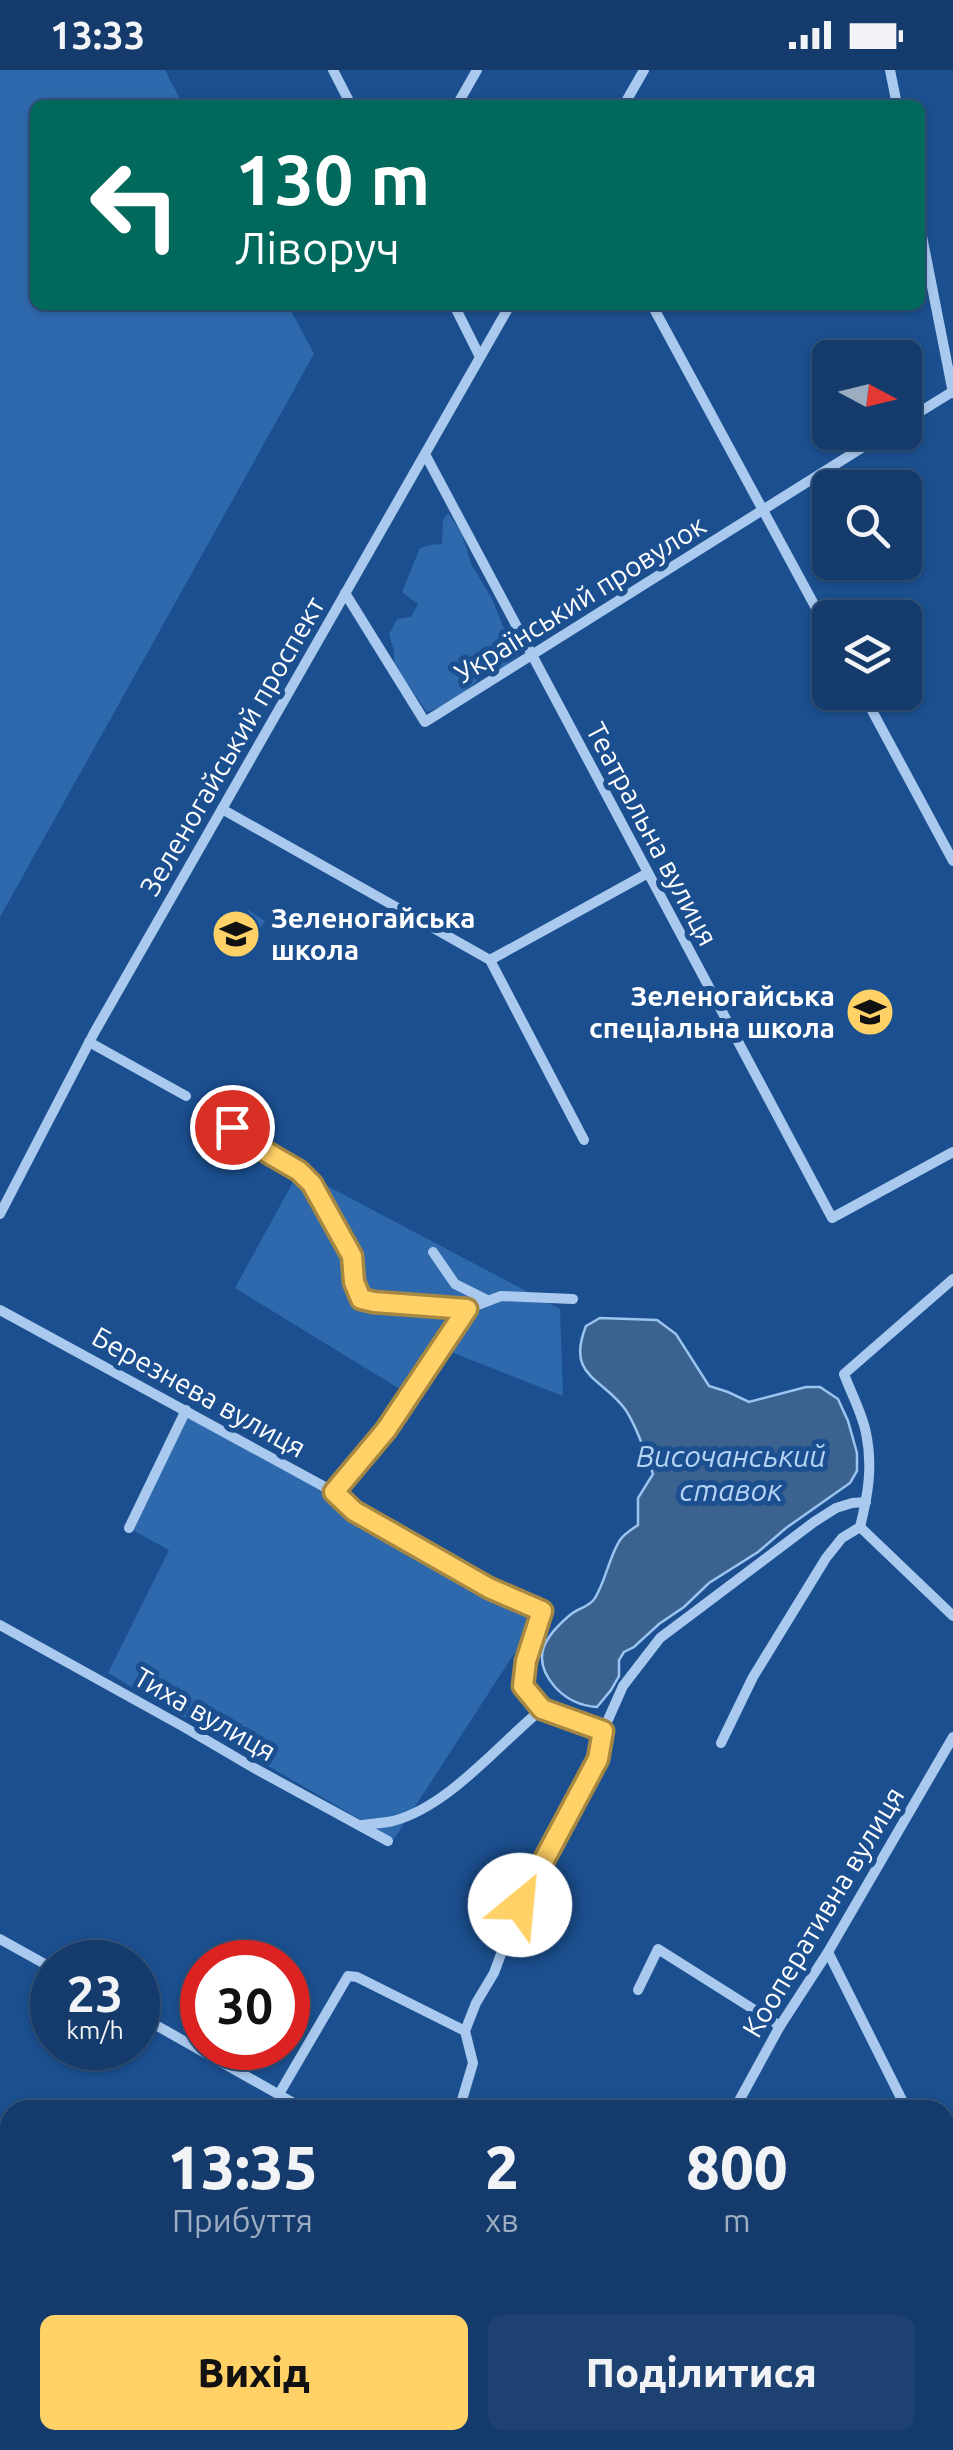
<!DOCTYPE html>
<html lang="uk">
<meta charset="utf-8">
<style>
:root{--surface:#143b6b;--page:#1d4271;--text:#f1f3f6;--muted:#9dadc1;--line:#33557e;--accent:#ffd166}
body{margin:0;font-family:Ubuntu,sans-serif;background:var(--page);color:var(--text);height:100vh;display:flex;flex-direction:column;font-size:38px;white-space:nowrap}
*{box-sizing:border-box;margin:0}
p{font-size:32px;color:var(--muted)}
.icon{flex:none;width:55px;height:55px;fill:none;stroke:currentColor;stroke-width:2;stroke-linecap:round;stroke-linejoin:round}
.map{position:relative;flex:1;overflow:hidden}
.side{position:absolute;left:0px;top:2030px;width:955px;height:350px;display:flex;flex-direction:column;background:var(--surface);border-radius:30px 30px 0 0;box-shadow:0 2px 8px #0004,0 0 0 2px var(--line)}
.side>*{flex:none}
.guide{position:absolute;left:30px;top:30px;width:895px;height:210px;border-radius:15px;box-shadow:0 2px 8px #0004,0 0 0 2px var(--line);background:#00695c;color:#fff;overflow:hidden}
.needle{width:65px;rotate:97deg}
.fabs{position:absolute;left:812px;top:270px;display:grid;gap:20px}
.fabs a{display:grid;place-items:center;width:110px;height:110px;border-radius:15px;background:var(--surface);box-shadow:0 2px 8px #0004,0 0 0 2px var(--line);font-size:50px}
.speed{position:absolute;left:30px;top:1870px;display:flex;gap:20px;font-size:50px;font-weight:700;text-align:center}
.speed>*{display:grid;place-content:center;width:130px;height:130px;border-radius:50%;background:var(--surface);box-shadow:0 2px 8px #0004,0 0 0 2px var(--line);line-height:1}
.speed small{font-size:25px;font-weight:400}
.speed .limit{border:15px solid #d22;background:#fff;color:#111}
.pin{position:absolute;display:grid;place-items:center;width:85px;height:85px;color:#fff;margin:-42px;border:5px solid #fff;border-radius:50%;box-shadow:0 2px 10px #0007}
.me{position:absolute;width:110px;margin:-55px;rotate:28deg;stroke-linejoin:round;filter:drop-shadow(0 0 8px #0008)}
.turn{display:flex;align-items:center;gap:35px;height:210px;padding:0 40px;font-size:45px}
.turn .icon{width:130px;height:130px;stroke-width:2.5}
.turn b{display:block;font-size:70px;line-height:85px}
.eta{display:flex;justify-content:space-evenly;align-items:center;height:170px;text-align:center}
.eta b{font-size:60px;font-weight:800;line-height:70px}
.cta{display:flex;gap:20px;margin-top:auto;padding:20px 40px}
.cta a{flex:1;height:115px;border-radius:15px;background:var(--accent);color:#111;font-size:40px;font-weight:800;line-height:115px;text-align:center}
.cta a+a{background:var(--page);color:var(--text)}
.status{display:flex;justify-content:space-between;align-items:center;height:70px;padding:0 50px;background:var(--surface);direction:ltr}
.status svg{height:28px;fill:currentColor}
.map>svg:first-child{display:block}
.green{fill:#2e69ad}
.water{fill:#3c6290;stroke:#9cc4f0;stroke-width:2.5}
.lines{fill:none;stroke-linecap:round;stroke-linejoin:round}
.minor{stroke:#a9c9ee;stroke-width:10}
.route-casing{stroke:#a68842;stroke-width:25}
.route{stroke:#ffd166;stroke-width:18}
.labels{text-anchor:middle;stroke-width:10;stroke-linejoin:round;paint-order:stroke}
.street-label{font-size:28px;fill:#fff;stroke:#1b4f8f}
.poi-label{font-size:28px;font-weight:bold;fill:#fff;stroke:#1b4f8f;text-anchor:start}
.water-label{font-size:30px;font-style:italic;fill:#b5d3f5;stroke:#1b4f8f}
</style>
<div class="status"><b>13:33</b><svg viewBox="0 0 49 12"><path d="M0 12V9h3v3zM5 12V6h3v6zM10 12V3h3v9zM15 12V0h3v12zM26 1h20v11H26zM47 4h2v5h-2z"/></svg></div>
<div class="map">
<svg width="953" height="2380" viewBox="0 0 953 2380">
<rect width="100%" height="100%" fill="#1b4f8f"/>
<g class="green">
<path d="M0,0H165L183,35H35V235H288L314,284L0,847Z"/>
<path d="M448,443L462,464L471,494L492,529L507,566L518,585L503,598L490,599C472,616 452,634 427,642L394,595V581L389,564L397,549L411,547L418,534L402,522L420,478L430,475L442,474L443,450Z"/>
<path d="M248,840L265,851L244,882L227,871Z"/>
<path d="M299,1101L560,1239L563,1326L433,1275L408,1324L235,1218Z"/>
<path d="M186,1340L334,1422L534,1553L394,1769L108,1603L169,1480L129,1458Z"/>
<path d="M371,2370H746L751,2380H387Z"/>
</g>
<path class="water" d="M600,1248L657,1250L676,1264L709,1316L728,1322L749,1332L806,1317H820L838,1329L848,1351L857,1383V1401L850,1413L786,1458L758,1482L709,1513L684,1537L659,1554L634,1577L624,1582L619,1590V1606L611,1620L597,1637C580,1636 566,1629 555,1617C530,1588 544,1567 570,1545C578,1538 590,1537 595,1528C606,1510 609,1487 620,1470C624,1464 632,1459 638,1455V1428L653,1404C646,1385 637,1356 625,1339C601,1307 566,1306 586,1256Z"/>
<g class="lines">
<g class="minor">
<path d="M333,0L351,35"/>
<path d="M890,0L897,35"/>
<path d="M457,35L477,0"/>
<path d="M624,35L644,0"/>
<path d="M920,156L953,323"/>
<path d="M454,235L480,287"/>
<path d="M652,235L830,564"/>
<path d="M905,351L952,322"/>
<path d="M425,384L832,1148L953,1082"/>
<path d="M345,523L425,652L887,362"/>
<path d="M862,622L953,791"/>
<path d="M222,739L490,890L584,1070"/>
<path d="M490,890L648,803"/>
<path d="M89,972L186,1026"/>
<path d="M208,1039L256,1075L299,1101L312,1114L352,1187L354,1213L361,1229L374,1232L467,1239L501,1226L573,1229"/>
<path d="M0,1144L94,963L510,235"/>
<path d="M433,1182L455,1214L487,1230"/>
<path d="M0,1240L334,1422L386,1359L467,1239"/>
<path d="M334,1422L354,1441L489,1518L541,1541L525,1591L523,1616L542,1639L603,1661"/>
<path d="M860,1457L953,1546"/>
<path d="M129,1458L186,1340"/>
<path d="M0,1555L184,1657L254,1698L388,1771"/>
<path d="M721,1673L753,1607L826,1488L842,1468L860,1457C868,1425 873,1396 866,1363C862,1343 851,1323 844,1304L953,1209"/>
<path d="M362,1755C372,1754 383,1753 393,1751C448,1737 499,1674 542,1639"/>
<path d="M0,1869L52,1898"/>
<path d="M828,1882L907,2040"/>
<path d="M638,1920L658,1879L780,1956"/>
<path d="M138,1945L306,2040"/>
<path d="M279,2024L348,1906L357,1907L465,1961"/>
<path d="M459,2040L473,1993L465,1961L476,1933L494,1903L519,1835L598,1689L603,1661L623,1616L660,1568L814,1452L836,1438L852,1433L866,1432"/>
<path d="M734,2040L780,1956L828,1882L953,1667"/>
<path d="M945,2117L953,2133"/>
<path d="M0,2183L10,2189"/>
<path d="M342,2370L361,2380"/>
<path d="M760,2370L765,2380"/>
<path d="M206,2380L217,2370"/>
<path d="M549,2380L554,2370"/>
</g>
</g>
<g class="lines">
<g class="route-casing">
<path id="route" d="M232,1057L256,1076L299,1101L312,1114L352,1186L354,1212L361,1229L374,1232L467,1239L386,1360L334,1422L354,1441L489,1518L542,1541L526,1591L523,1616L542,1639L603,1661L598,1689L520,1835"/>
</g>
<use href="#route" class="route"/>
</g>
<defs>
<g id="school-disc" transform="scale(2.5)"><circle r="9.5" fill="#ffd166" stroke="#1b4f8f"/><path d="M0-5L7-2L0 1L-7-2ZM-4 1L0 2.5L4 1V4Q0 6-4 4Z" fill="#111"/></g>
</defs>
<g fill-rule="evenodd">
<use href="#school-disc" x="236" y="864"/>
<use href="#school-disc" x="870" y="942"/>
</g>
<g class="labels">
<g class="street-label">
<text transform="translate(580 529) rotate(-32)" y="10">Український провулок</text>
<text transform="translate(232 676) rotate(-60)" y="10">Зеленогайський проспект</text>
<text transform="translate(652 764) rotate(62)" y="10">Театральна вулиця</text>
<text transform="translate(199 1322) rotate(29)" y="10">Березнева вулиця</text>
<text transform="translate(205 1644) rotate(30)" y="10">Тиха вулиця</text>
<text transform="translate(823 1842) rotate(-59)" y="10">Кооперативна вулиця</text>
</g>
<g class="poi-label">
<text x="271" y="858">Зеленогайська<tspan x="271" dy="32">школа</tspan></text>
<text x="835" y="936" text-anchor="end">Зеленогайська<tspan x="835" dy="32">спеціальна школа</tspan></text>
</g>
<g class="water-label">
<text x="731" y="1397">Височанський<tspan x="731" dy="34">ставок</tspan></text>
</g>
</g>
</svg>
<div class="fabs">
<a><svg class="needle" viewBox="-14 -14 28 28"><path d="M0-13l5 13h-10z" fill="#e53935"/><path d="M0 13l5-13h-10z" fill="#9dadc1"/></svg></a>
<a><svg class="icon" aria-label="search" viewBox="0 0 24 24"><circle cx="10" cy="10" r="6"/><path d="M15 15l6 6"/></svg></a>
<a><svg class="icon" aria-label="layers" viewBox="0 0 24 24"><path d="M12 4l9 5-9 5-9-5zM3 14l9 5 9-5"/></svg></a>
</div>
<div class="speed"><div>23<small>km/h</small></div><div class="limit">30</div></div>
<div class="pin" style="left:232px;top:1057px;background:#d93025"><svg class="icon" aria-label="arrive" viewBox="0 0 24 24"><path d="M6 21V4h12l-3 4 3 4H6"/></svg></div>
<svg class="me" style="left:520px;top:1835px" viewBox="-20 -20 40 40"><circle r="19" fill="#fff"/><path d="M0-13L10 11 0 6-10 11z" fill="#ffd166"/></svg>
<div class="guide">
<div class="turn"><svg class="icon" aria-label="left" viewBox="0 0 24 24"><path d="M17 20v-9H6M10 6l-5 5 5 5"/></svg><div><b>130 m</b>Ліворуч</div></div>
</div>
<section class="side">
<div class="eta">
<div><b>13:35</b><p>Прибуття</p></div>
<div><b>2</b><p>хв</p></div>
<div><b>800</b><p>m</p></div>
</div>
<div class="cta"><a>Вихід</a><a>Поділитися</a></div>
</section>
</div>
